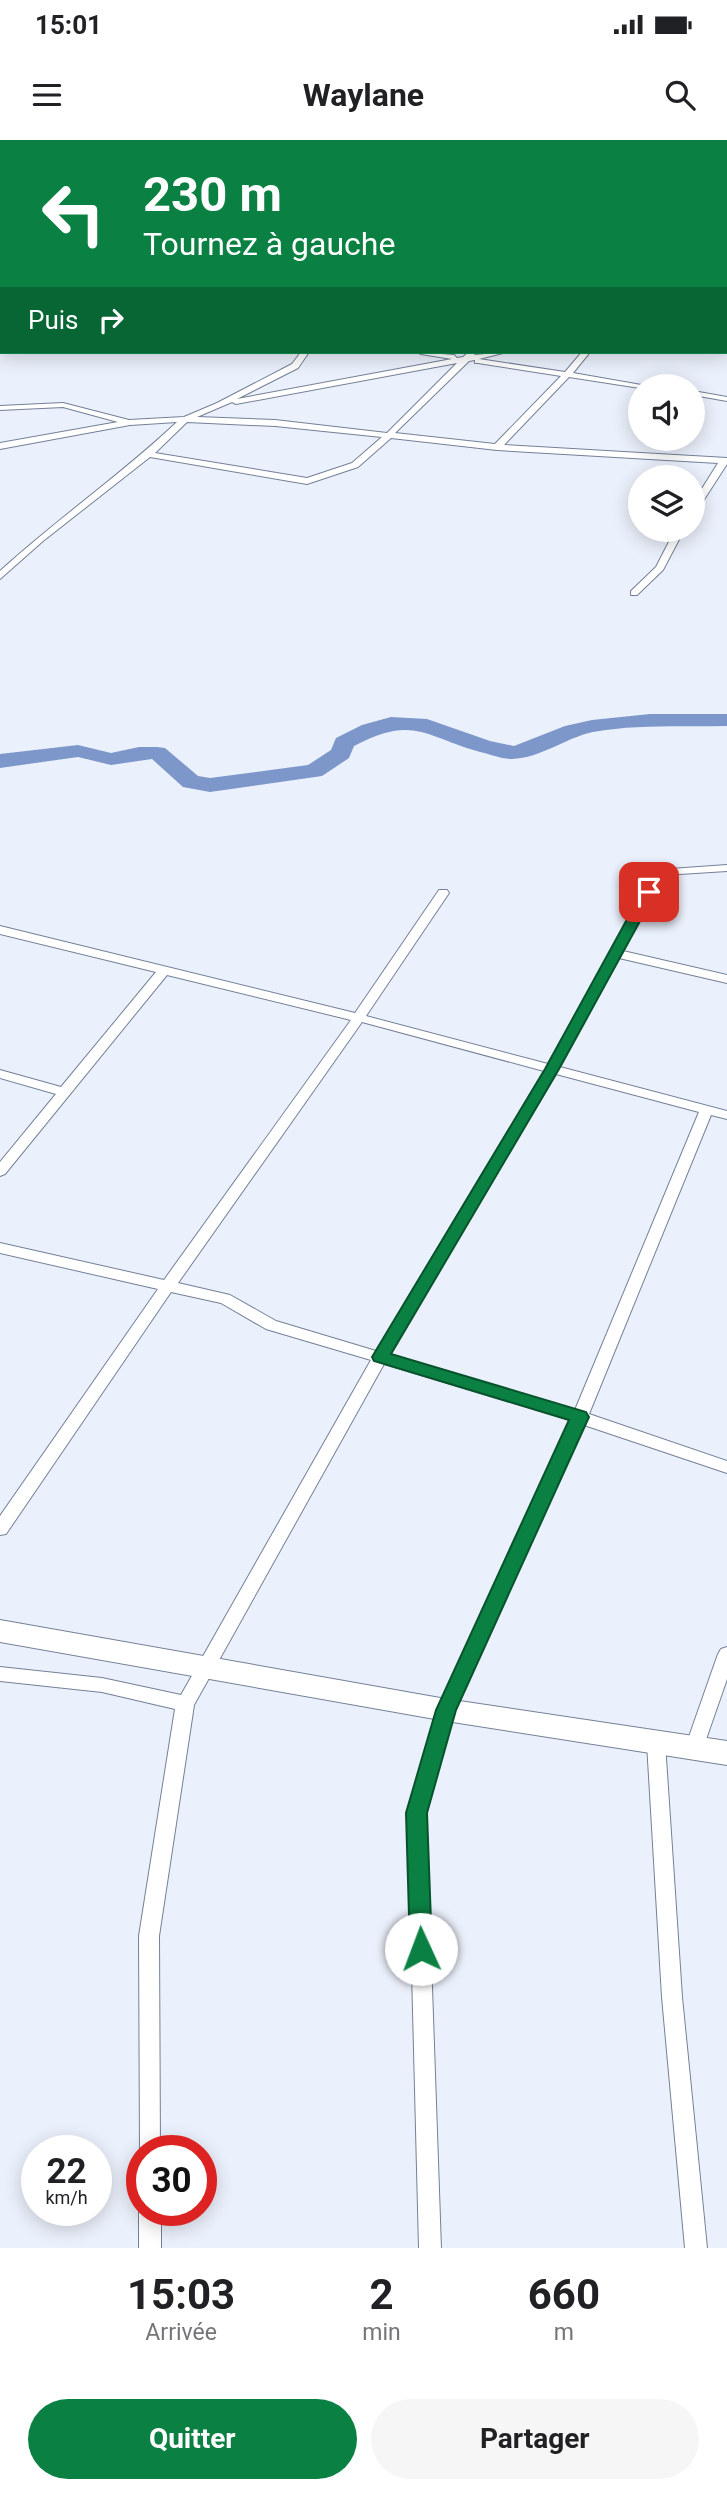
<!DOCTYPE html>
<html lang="fr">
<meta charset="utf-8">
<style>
:root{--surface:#fff;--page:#f6f6f6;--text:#202124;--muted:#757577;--accent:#0b8043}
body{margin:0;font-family:Roboto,sans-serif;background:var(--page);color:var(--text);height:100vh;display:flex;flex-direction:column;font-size:26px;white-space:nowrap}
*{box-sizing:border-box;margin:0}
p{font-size:23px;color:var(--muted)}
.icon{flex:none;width:38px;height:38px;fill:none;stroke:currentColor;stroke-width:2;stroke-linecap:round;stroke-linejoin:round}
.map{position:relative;height:2108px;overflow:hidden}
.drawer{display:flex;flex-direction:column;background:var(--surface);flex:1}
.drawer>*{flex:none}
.hud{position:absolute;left:0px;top:0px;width:728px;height:214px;box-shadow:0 4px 18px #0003;background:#0b8043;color:#fff;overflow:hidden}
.fabs{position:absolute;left:628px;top:234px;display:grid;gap:14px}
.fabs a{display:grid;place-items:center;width:77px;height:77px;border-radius:50%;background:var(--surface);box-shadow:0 4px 18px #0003;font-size:35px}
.speed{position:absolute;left:21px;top:1995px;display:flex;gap:14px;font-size:35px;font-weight:700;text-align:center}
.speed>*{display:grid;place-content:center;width:91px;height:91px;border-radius:50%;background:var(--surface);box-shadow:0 4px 18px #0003;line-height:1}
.speed small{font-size:18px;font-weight:400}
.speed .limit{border:10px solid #d22;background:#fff;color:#111}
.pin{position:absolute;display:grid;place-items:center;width:60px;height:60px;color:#fff;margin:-30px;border-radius:14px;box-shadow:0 4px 10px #0006}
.me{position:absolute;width:77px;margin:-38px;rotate:358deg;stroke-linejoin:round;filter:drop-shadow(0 0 5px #0008)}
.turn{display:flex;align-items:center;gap:24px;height:147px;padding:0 28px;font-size:32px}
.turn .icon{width:91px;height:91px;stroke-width:2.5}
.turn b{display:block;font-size:49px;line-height:60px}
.then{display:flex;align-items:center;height:66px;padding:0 28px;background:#0003;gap:14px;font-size:26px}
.eta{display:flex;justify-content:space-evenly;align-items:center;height:119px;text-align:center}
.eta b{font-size:42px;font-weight:700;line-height:49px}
.action{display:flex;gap:14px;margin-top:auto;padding:14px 28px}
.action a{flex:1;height:80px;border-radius:42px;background:var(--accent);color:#fff;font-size:28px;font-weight:700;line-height:80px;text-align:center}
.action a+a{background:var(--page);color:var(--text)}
.status{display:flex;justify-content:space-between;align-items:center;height:49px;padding:0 35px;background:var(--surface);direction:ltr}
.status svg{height:19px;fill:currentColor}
header{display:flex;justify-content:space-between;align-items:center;height:91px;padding:0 28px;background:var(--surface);font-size:32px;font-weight:700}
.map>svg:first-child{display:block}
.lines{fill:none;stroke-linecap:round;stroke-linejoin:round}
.river{fill:#7d97ca;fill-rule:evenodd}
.street-casing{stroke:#748098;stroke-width:2}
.secondary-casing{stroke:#748098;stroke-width:2}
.primary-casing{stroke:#cdced0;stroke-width:1}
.street{fill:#fff;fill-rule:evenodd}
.secondary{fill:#fff;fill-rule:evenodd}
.primary{fill:#afc8fd;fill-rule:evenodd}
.route{fill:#0b8043;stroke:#07532c;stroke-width:2}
</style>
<div class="status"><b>15:01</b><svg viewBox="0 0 49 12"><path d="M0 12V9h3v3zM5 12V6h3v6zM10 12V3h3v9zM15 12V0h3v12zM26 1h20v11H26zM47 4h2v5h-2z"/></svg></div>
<header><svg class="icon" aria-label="menu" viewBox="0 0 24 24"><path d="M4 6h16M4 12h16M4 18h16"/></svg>Waylane<svg class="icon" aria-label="search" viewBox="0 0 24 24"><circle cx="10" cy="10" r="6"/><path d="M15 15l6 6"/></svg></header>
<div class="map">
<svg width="727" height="2108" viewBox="0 0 727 2108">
<rect width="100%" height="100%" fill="#ebf1fc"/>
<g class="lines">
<path class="river" d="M650,574H727V586C682,587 637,584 593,592C565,598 541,618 512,619C501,619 490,614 480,612C423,596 414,575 354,606L349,618L322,636L210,652L183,647L152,619L111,625L78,617L0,628V614L78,605L111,613L139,607H157L165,608L198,636L210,638L308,625L331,610L336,598L362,585L391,577L427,579L490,601L514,606L565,586L592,580Z"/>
<g class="street-casing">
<g id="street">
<path d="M108,0L119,2H110Z"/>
<rect x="0" y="17" width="2" height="4"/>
<rect x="0" y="62" width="2" height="4"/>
<rect x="726" y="65" width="1" height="4"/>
<rect x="726" y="141" width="1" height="4"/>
<rect x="726" y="169" width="1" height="4"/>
<path d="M301,212H309L298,228L237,259L452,219L421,214L417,212L454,215L457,218L463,217L469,212H477L474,215L507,212L479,219L565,232L582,212H590L573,233L653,247L640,248L569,237L504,305L727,318V324L696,372L693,373V363L718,323L497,310L391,298L358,327L307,344L150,317L43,401L0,439V431C57,379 121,335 177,282L130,285L0,309V303L118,282L63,267L0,270V266L63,263L129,280L184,277L217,263L292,224ZM475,220V223H478L561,236L495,304L395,293L469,221ZM457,223L387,293L275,280L197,277L232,262L236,264ZM187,282L275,286L382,297L352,323L307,338L155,313Z"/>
<path d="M693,251L727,257V261L693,255Z"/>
<path d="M675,390H684L663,430L637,455H631V451L656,427Z"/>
<path d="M727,725V731L664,735L623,811L727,835V843L619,818L560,927L727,971V979L711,975L589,1274L727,1321V1333L584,1285L455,1570L426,1673L441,2108H419L408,1673L437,1570L571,1280L384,1224L194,1565L159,1796L160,2011H142V2016L140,2011L139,1796L175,1569L102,1552L0,1541V1527L102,1538L181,1555L371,1220L266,1189L221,1163L171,1152L6,1394L0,1395V1376L158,1149L0,1113V1103L164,1140L351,880L167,835L5,1034L0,1036V1022L56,954L0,938V930L61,947L156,832L0,794V786L355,873L439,750H447L449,753L366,876L548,924L656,730ZM362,882L544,931L376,1211L276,1181L230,1155L178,1143ZM556,934L699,972L575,1270L389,1215Z"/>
<path d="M727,1507V1539L703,1608L700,1613L694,1616L688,1613L685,1608L718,1514L721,1509Z"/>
<path d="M656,1595L662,1598L665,1603L682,1857L707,2108H685L662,1857L647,1603L650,1598Z"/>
<path d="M142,2064V2070H161V2108H139V2070Z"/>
</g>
</g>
<g class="secondary-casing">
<path id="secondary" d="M0,1480L446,1559L727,1601V1625L446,1581L0,1502Z"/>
</g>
<g class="primary-casing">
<g id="primary">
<path d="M541,0H556L557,2H542Z"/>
<rect x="726" y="48" width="1" height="6"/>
</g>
</g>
<use href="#street" class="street"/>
<use href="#secondary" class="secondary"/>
<use href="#primary" class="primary"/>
</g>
<path class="route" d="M649,748L656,752L559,929L391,1214L586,1272L589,1277L456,1570L427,1673L432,1809L429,1816L421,1819L413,1816L410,1809L406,1673L436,1570L569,1280L374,1221L372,1217L545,929L642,752Z"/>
</svg>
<div class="fabs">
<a><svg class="icon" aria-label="sound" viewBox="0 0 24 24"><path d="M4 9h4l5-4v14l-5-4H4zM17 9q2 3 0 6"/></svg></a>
<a><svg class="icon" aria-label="layers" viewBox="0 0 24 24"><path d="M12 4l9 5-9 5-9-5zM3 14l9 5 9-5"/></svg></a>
</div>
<div class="speed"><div>22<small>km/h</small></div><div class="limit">30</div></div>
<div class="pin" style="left:649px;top:752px;background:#d93025"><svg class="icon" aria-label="arrive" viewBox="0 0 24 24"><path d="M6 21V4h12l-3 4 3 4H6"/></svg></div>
<svg class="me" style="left:421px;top:1809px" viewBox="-20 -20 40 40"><circle r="19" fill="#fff"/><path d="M0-13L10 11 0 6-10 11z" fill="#0b8043"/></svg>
<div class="hud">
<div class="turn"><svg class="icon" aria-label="left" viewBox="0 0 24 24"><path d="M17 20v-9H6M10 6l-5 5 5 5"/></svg><div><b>230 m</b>Tournez à gauche</div></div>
<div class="then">Puis<svg class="icon" aria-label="right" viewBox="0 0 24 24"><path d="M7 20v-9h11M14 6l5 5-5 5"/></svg></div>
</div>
</div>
<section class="drawer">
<div class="eta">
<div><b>15:03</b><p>Arrivée</p></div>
<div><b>2</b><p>min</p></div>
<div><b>660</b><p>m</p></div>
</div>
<div class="action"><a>Quitter</a><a>Partager</a></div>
</section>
